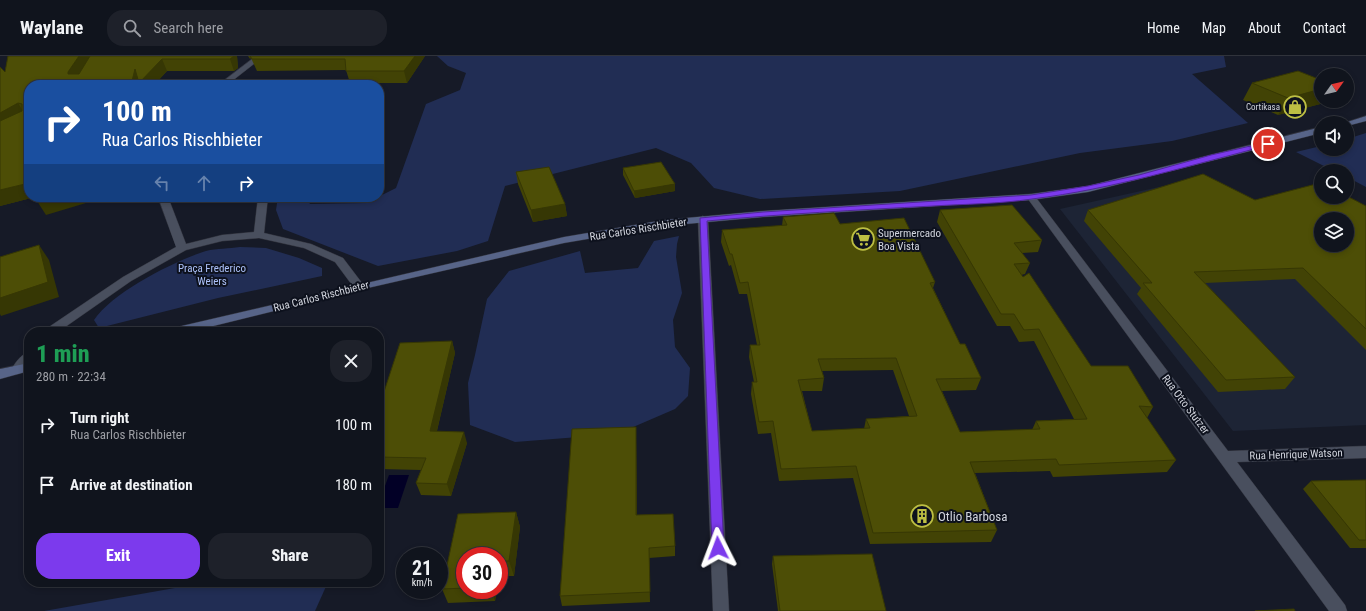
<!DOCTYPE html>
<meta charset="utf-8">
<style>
:root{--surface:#10141d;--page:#1e212a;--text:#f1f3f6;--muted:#9c9ea4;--line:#30333b;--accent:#7c3aed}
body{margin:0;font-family:"Roboto Condensed",sans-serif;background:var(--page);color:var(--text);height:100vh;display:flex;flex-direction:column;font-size:15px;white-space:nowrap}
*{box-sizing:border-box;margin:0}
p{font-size:13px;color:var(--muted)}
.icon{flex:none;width:22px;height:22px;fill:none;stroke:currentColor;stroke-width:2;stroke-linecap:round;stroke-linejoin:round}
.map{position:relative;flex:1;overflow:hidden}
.drawer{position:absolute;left:24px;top:271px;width:360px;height:260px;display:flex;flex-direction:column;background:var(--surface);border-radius:16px;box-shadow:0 2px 6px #0003,0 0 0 1px var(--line)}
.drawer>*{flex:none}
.banner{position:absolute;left:24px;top:24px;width:360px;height:122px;border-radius:16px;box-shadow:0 2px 6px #0003,0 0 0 1px var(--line);background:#1a4fa0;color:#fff;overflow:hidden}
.needle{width:26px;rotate:56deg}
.controls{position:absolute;left:1314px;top:12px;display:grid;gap:8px}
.controls a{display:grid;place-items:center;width:40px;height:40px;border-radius:50%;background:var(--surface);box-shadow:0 2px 6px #0003,0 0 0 1px var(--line);font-size:20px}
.speed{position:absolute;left:396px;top:491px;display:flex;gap:8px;font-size:20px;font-weight:700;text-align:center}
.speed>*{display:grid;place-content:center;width:52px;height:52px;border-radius:50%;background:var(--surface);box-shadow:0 2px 6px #0003,0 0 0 1px var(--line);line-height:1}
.speed small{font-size:10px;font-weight:400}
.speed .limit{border:6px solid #d22;background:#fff;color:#111}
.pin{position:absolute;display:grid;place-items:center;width:34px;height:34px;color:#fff;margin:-17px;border:2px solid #fff;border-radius:50%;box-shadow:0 1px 4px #0007}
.me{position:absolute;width:44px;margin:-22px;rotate:357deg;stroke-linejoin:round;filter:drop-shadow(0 0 3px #0008)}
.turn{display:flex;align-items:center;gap:14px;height:84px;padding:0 12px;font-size:18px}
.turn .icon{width:52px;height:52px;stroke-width:2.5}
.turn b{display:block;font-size:28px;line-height:34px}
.lanes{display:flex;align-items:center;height:38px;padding:0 12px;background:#0003;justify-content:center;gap:20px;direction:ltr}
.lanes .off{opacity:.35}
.round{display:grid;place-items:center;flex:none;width:42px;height:42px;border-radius:16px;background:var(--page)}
.headline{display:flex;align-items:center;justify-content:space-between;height:68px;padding:0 12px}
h1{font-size:24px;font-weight:800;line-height:30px;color:#1e9e55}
.action{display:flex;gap:8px;margin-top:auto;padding:8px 12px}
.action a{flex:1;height:46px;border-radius:16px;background:var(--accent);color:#fff;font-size:16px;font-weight:800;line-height:46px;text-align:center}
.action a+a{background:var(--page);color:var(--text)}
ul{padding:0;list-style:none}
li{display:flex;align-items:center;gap:12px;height:60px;padding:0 12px}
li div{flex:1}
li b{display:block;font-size:15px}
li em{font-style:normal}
header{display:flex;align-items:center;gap:24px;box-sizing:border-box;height:56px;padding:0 20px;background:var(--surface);border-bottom:1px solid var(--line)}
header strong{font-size:19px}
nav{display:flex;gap:22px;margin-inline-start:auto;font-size:14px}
.search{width:280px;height:36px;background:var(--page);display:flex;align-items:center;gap:10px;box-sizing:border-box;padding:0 14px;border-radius:16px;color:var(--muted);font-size:15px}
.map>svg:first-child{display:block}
.built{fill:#1d2435}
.green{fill:#212d54}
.water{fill:#020026}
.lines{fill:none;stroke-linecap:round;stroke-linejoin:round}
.street-casing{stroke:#31333d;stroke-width:1}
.secondary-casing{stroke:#31333d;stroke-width:1}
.street{fill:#494f5e;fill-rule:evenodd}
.secondary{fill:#576488;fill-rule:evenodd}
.wall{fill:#424305;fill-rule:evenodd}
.shaded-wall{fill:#363704}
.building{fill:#4d4e06;stroke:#363704;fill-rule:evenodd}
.route{fill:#7c3aed;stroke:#51269a}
.labels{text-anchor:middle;stroke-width:4;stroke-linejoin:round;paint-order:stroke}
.far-poi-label{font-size:9px;fill:#d2d5de;stroke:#0d111d;text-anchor:end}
.street-label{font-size:11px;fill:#d2d5de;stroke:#0d111d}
.poi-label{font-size:11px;fill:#d2d5de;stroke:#0d111d;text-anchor:start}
.park-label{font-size:11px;fill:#adc2fa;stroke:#0d111d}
.near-poi-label{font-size:13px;fill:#d2d5de;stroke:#0d111d;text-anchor:start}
</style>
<header>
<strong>Waylane</strong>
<div class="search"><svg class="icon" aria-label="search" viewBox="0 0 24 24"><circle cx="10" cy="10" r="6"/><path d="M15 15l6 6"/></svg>Search here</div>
<nav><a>Home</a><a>Map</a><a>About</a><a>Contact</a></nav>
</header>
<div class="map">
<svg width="1366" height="555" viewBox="0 0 1366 555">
<rect width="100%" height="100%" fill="#161a27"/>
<path class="built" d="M1195,123L1321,189L1366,206V369L1233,375L1060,153Z"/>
<g class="green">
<path d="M437,0H1224L1226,11L1192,18L1248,67L1172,85L1080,97L900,135L760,143L714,132L691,107L656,92L505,130L488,185L457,195L378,210L283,173L276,154L278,141H306L310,148L366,147L396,132L426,48L460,34L466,17L448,10Z"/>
<path d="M1366,77V131L1347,121V115H1334L1296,96L1321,90V93H1347V83Z"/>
<path d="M679,180L677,188L676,201L682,237L673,264L675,291L690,312L688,340L675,353L617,378L515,386L470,369L468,327L475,299L487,243L509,215L580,195L585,217L638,212L654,185Z"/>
<path d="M240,191L266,192L299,202L322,212V220L218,242L99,272L94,264C113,236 174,205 206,195C217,192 229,193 240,191Z"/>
<path d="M209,526H328L315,555H44Z"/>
</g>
<path class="water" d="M389,419H409L398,452H379V446Z"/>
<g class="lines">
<g class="street-casing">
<g id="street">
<path d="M256,0H264L227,29H218Z"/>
<path d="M1031,138L1034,139L1228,395L1366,390V402L1237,406L1345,549L1347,555H1329L1028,143L1026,141L1028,139Z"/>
<path d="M158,141H168L186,188L222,179L254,176L258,141H268L264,177L311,188L343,202L365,231L363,233H355L335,206L304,192L259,182L222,185L186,194L131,225L58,276H44L46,273L123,221L176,191Z"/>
<path d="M703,160L708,163L729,555H713L698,163Z"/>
<path d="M29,296V308C24,314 21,320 13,317L11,314C15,307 21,298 29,296Z"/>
</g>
</g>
<g class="secondary-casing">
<g id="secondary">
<path d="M1366,60V65L1347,70V67H1344Z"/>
<path d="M1321,71V77L1088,136L1031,144L763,161L664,170L564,187L359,234L189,276H167L169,273L173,272L564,181L664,164L763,155L1031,138L1088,130Z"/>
<path d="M29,307V315L0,323V313Z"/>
</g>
</g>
<use href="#street" class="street"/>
<use href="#secondary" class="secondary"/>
</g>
<g class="wall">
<path d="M8,0H237L238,12L234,15H167L154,29H29V141H35L0,150V11L5,16Z"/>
<path d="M248,0H425L407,27H350L346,14L257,15L251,2L250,3Z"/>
<path d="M1252,27L1321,45H1325L1324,47L1278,59L1243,44Z"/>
<path d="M623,112L675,135L635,142L623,119Z"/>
<path d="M516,116L565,148L567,160L533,166L518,128Z"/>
<path d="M1255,144L1366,150V294L1295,223L1205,227L1295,321L1285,333L1218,336L1137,238L1141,232L1084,165L1088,154Z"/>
<path d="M940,154L1042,184L1038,196L1022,197L1030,207L1025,218L1021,219L1091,310L1153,351L1147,362L1176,404L1167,416L1053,421L1050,415L975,417L997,474L991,486L870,488L853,422L779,425L771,377L758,378L751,338L752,326H754L749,301L750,289H757L747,238H739L731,209L729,210L721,186L722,174L782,170L783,161L840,168L935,226L933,232L960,288L981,322L976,334L942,335L960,376L1032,374L1036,365L1074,363L1034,285L1019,286L1010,270H997L937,166ZM893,314L909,360L866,363L864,373L812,375L802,335H822L824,322L822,315Z"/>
<path d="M452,285L455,297L437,375L467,387L451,440L421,439L416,427L421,414L379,413V351Z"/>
<path d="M636,371V382L637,459L675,490V500L649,502L650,546L562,550L560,540Z"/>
<path d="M1366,424V492H1350L1303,433L1311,425Z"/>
<path d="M516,456L520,471L514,520H500L499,524V500H465V534H497L495,545L448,547L442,533L458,458Z"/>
<path d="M773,500L886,555H778L772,508Z"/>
</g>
<g class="shaded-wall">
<path d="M79,0H92L75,28L68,18V16Z"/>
<path d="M234,0H237L238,12L234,15L230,3Z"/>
<path d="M415,0H425L407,27L404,15Z"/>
<path d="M162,3L167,15L154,29H131L135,13Z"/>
<path d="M1321,33V45H1325L1324,47L1278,59L1288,42Z"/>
<path d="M18,47L26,60L0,73V57Z"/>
<path d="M29,127V141H35L0,150V134Z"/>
<path d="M675,128V135L635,142L634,135Z"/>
<path d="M52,141H96V144L46,159L37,145Z"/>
<path d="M308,141H332L309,144Z"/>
<path d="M565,148L567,160L533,166L531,154Z"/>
<path d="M39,189L49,204L59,241L1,260L0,258V242Z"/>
<path d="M452,285L455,297L434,387L430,375Z"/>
<path d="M636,371V382L637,469L636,459Z"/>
<path d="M464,376L467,387L451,440L447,428Z"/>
<path d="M516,456L520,471L514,520L509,505Z"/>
<path d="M491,534H497L495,545Z"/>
</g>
<g class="building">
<path d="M8,0H79L68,16V18H79L90,0H234L230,3H162L139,27L135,13L131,29H29V127L0,134V65L22,55V48L18,47L0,57V11L5,16Z"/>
<path d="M250,0H415L404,15H346L345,3H252Z"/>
<path d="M1298,15L1321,24V33L1288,42L1252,27Z"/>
<path d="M661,106L675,128L634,135L623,112Z"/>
<path d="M549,111L565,148L531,154L516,116Z"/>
<path d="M1203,118L1255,144L1320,127H1321V141H1347V140L1366,150V273L1303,212L1194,216L1295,321L1226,324L1143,227H1152L1088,154ZM1321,163H1347V189H1321Z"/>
<path d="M37,141H52L37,145Z"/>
<path d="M1012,149L1042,184L1014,187L1030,207L1014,208L1023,221L1029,217L1091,310H1128L1153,351L1139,350L1176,404L1059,409L1056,403L970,406L997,474L873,477L856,410L781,413L773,365L759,366L752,326H757L750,289H760L748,226L740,227L732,198H730L722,174L787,169L783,161L834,157L840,168L904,162L935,226L930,227L960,288H965L981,322L936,323L960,376L1040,373L1036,365L1087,363L1039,273L1024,274L1014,258H1001L940,154ZM896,302L917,360L866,363L870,372L812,375L798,324L824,322L818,303Z"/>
<path d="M39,189L48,226L0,242V201Z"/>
<path d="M452,285L430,375L464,376L447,428L416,427L426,402L379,401V351L400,287Z"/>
<path d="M636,371V459L673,458L675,490L649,492L650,536L560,540L572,373Z"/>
<path d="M1366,424V484H1359L1311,425Z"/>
<path d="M516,456L509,505H499V500H465V532L442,533L458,458Z"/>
<path d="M872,498L886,555H780L773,500Z"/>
<path d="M1294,553L1295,555H1255Z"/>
</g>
<path class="route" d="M1268,86L1271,88L1270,89C1191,109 1113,133 1032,143C999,148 965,148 933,150C857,154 782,158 707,165L724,492L723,496L718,498L714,496L712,492L700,162L763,156L1031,139L1088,130L1139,119L1211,99Z"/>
<defs>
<g id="shop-ring" transform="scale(1.15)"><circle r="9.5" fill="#0d111d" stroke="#bdbf43" stroke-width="1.5"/><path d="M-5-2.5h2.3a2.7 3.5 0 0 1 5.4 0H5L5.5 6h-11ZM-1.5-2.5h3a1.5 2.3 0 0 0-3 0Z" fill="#bdbf43"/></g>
<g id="supermarket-ring" transform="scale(1.15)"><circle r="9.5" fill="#0d111d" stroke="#bdbf43" stroke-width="1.5"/><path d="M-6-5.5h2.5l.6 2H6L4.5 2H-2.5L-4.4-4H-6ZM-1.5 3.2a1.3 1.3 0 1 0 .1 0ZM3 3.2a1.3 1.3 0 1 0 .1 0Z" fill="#bdbf43"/></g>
<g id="building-ring" transform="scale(1.15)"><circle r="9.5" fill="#0d111d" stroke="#bdbf43" stroke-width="1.5"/><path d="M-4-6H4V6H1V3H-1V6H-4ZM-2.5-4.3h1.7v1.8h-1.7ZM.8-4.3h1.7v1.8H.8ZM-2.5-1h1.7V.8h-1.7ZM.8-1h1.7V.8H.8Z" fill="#bdbf43"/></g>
</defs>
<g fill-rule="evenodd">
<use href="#shop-ring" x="1295" y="51"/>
<use href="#supermarket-ring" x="863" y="183"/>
<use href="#building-ring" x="922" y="460"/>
</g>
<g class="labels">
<g class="far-poi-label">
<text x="1280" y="54">Cortikasa</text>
</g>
<g class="street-label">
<text transform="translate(638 173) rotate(-9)" y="4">Rua Carlos Rischbieter</text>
<text transform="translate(321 240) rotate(-14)" y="4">Rua Carlos Rischbieter</text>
<text transform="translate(1186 348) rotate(53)" y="4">Rua Otto Stutzer</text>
<text transform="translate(1296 398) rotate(-2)" y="4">Rua Henrique Watson</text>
</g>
<g class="poi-label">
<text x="878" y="181">Supermercado<tspan x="878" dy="13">Boa Vista</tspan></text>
</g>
<g class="park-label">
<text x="212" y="216">Praça Frederico<tspan x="212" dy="13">Weiers</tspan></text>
</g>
<g class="near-poi-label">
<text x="938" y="465">Otlio Barbosa</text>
</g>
</g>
</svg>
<div class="controls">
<a><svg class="needle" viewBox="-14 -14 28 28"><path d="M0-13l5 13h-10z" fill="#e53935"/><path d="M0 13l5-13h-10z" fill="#9c9ea4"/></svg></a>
<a><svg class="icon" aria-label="sound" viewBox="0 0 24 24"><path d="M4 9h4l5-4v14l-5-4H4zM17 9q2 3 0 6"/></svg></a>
<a><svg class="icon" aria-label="search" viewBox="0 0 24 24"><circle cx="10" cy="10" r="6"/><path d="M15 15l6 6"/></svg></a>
<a><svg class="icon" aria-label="layers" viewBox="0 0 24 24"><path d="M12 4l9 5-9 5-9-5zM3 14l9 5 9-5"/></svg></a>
</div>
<div class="speed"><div>21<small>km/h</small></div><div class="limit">30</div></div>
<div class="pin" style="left:1268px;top:88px;background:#d93025"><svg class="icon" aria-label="arrive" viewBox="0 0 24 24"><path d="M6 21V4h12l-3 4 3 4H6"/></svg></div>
<svg class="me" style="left:718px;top:492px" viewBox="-20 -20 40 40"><path d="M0-17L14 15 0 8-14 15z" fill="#7c3aed" stroke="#fff" stroke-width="4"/></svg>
<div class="banner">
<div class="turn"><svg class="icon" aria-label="right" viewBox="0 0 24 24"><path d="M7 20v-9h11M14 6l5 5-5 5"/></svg><div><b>100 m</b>Rua Carlos Rischbieter</div></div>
<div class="lanes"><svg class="icon off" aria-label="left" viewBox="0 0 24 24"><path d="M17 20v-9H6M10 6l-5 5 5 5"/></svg><svg class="icon off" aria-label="ahead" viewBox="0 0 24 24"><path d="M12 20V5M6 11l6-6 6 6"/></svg><svg class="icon" aria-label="right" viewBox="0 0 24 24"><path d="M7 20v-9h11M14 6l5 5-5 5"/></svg></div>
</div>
<section class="drawer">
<div class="headline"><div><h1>1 min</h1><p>280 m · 22:34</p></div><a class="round"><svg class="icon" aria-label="close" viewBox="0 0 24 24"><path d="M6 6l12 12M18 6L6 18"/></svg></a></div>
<ul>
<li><svg class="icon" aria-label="right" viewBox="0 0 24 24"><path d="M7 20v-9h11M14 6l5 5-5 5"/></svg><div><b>Turn right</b><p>Rua Carlos Rischbieter</p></div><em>100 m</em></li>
<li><svg class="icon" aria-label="arrive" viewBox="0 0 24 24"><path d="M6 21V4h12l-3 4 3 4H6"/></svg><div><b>Arrive at destination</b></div><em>180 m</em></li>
</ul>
<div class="action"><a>Exit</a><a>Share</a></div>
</section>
</div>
